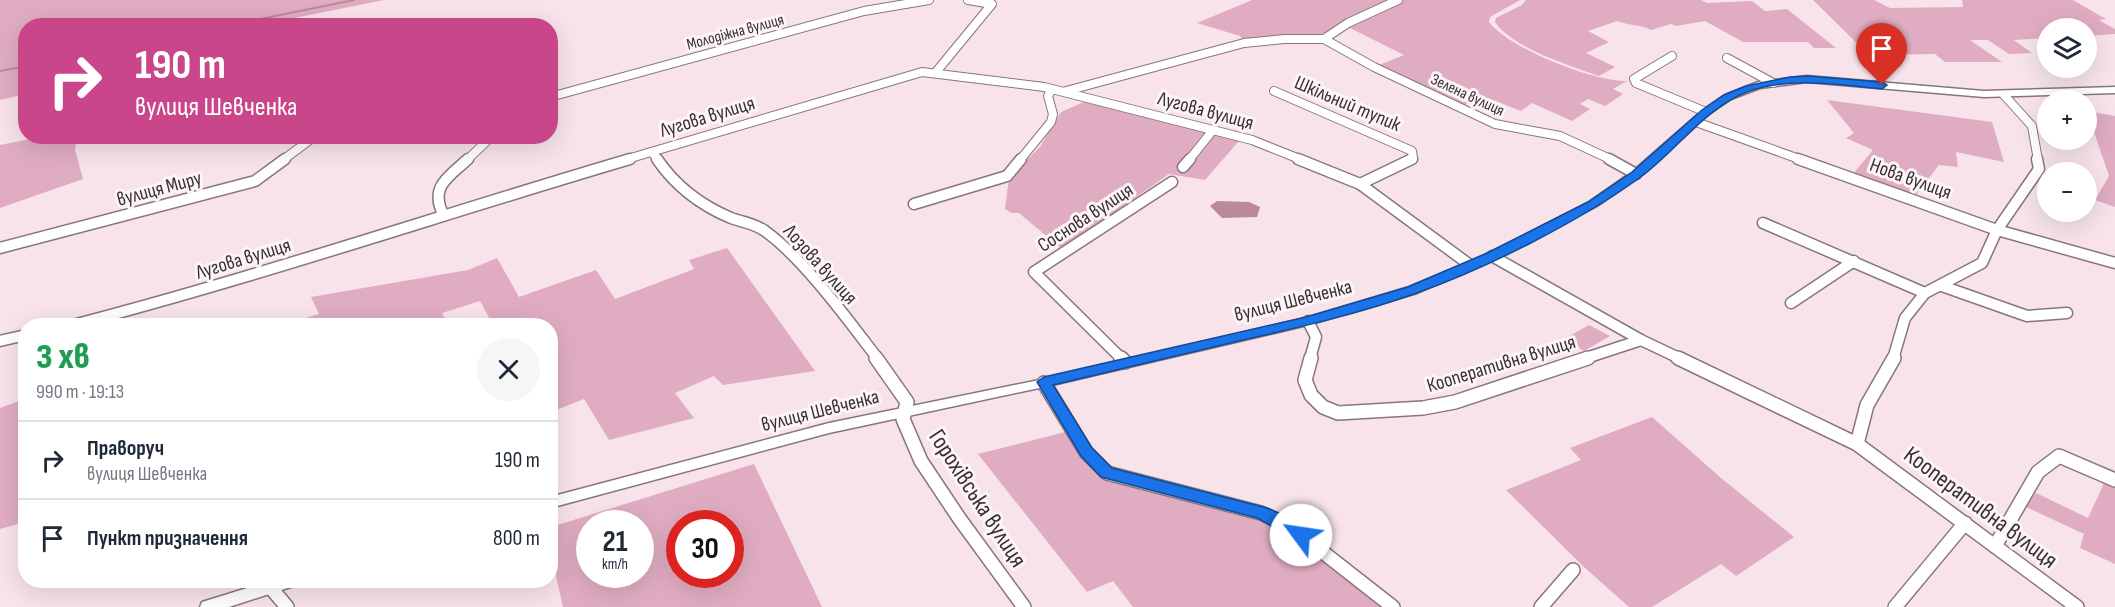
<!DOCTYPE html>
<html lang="uk">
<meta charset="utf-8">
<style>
:root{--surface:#fff;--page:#f6f6f7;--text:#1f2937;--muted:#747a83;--line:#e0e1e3}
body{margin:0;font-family:"Sofia Sans Condensed",sans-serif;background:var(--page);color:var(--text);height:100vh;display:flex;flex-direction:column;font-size:22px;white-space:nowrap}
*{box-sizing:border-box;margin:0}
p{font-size:20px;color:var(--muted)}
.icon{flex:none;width:33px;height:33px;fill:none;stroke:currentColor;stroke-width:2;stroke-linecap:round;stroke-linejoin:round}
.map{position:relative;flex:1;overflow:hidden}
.sheet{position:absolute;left:18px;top:318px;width:540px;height:270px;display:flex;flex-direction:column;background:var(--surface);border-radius:24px;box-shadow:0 6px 24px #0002}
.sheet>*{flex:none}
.hud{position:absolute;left:18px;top:18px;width:540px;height:126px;border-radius:24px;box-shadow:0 6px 24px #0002;background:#ca468b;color:#fff;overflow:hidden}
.fabs{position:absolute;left:2037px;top:18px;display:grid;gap:12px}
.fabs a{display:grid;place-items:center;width:60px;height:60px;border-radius:50%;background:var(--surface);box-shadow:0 6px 24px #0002;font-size:30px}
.speed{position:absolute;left:576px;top:510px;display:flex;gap:12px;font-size:30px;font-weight:700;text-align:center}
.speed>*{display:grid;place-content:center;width:78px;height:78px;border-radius:50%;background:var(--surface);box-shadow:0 6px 24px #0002;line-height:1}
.speed small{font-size:15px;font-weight:400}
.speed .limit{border:9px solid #d22;background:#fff;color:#111}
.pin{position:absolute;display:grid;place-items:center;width:51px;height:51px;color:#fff;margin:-62px -26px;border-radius:50% 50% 50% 0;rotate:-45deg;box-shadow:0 0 6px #0007}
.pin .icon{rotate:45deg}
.me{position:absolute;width:66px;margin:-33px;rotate:301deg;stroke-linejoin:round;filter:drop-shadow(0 0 4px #0008)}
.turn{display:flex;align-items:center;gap:21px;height:126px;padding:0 18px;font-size:27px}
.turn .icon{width:78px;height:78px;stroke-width:2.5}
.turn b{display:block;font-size:42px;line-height:51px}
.round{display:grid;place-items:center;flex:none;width:63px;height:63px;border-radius:32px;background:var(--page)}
.head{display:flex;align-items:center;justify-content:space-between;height:102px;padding:0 18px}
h1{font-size:36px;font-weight:800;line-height:45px;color:#1e9e55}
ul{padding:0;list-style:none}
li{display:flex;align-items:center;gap:18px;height:78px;padding:0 18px;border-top:2px solid var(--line)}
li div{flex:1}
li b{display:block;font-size:22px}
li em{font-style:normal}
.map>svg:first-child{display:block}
.green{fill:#e0acc2;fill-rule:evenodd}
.water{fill:#bb889e}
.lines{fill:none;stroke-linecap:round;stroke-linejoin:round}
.stream{stroke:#bb889e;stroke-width:2}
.minor-far2-casing{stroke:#88757d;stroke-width:10}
.minor-far1-casing{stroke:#88757d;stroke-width:13}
.minor-casing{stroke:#88757d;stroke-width:16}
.tertiary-casing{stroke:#88757d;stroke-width:3}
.minor-far2{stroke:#fff;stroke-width:8}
.minor-far1{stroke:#fff;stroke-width:10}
.minor{stroke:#fff;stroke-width:13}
.tertiary{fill:#fff;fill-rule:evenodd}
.route{fill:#1a73e8;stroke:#114b97;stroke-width:1.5}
.labels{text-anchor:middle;stroke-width:6;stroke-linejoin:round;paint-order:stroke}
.far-street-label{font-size:16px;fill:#383033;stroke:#fdf4f8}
.street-label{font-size:20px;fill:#383033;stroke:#fdf4f8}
.near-street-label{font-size:24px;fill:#383033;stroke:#fdf4f8}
</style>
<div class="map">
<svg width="2115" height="607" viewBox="0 0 2115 607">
<rect width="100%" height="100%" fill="#f8e3eb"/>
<g class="green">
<path d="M0,0H384L260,25L26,26L25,94L0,100Z"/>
<path d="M1252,0H1520L1490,17L1489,22C1508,48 1594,82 1627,81L1613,89L1623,94L1605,106L1588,99L1580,104L1590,109L1572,121L1532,103L1521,111L1480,95L1461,108L1374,67L1404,55L1346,26L1324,39L1244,41L1240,36L1197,23Z"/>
<path d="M1526,0H1701L1707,3L1752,1L1765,11L1787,9L1836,48H1814L1808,42H1743L1705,21L1676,26L1671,24L1651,30C1639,24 1630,26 1617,21L1588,31L1609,42L1586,53L1615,67L1599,76C1569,65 1514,49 1495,22L1496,18L1522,5Z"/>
<path d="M1813,0H1874L1890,8L1963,7L1962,0H2073L2106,19L2099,20L2115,29V34L2087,36L2086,28H2048L2047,38L2014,40L2032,53L2009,54L1988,40H1970L2002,62H1945L1935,54L1869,55Z"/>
<path d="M1827,100L1992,122L2004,162L1956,152L1958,167L1939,165L1915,196L1853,174L1873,150L1846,138L1854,133Z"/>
<path d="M1086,101L1239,141L1205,180L1169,174L1062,249L1019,213H1012L1005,209L1009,178L1040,147L1061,112Z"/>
<path d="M2087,111L2115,116V207L2095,200L2109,176Z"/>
<path d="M40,137H77L75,150L83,179L0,208V145Z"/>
<path d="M727,248L815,371L723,385L714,376L675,393L694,418L609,440L584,399L551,412L550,326L493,325L480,301L442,313L448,325H281L319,314L311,297L468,270L497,258L519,297L596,270L615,299L694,269L689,260Z"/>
<path d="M1589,325L1610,336L1584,351L1564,339Z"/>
<path d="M22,400L25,522L0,529V408Z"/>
<path d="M1652,417L1721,478L1794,537L1736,576L1721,564L1652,607H1629L1584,567L1506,490L1581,460L1570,448Z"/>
<path d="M1073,430L1107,473L1261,513L1393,607H1133L1113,581L1087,592L978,454Z"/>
<path d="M754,464L822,607H563L551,554V527ZM590,524H640V574H590ZM680,524H730V574H680Z"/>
<path d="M2105,481L2115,485V564L2080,548L2084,534L2026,507L2036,493L2088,518Z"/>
</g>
<path class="water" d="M1217,201L1249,202L1260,207L1257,217L1222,218L1210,206Z"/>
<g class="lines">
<g class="stream">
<path d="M226,26L354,0"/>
<path d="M0,71L26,66"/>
</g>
<g class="minor-far2-casing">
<g id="minor-far2">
<path d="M1324,39L1374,67L1495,124L1560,136L1612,160"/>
<path d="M1672,56L1634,79L1636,83L1706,112"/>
<path d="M1727,58L1773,83"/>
<path d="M936,72L992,4L968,0"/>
<path d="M1066,91L1244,43L1284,39H1324L1348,23L1398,0"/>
<path d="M1274,91L1412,151L1413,158L1408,160"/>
<path d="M2004,95L2032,126L2038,160"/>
<path d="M550,97L864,11L929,0"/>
<path d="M1696,122L1802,160"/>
<path d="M652,152L658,160"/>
<path d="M283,160L315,136"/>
<path d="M467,160L492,136"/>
<path d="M624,160L922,72L1044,87L1252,140L1302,160"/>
<path d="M1020,160L1051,122L1053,114L1048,96L1052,89"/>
<path d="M1189,160L1213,130"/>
</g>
</g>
<g class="minor-far1-casing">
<g id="minor-far1">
<path d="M657,159C676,187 700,205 731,218C742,222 756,224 765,231C804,259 848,320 878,359"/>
<path d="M1298,159L1360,184L1470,265"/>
<path d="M1609,159L1636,174"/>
<path d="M1798,159L1997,230L2115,263"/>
<path d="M1183,167L1190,159"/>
<path d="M1360,184L1412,159"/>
<path d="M914,204L1007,176L1021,159"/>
<path d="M443,214C429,186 450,176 468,159"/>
<path d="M1763,223L1925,293L1982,263L1997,230L2039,169L2037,159"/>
<path d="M0,248L255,181L285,159"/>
<path d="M1492,256L1641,340L1681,359"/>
<path d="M1942,286L2027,316L2067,313"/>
<path d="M1791,303L1854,261"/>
<path d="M1308,321L1316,337L1310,359"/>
<path d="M69,326C258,277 443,214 630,159"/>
<path d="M0,341L26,335"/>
<path d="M1122,359L1034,272L1172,182"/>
<path d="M1583,359L1641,340"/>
<path d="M1893,359L1905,318L1925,293"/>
</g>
</g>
<g class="minor-casing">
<g id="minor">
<path d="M876,358L907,402L903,419L921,461L959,518L1024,607"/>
<path d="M1121,358L1125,362"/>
<path d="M1311,358L1305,380L1311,395L1323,407L1338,413L1423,408L1455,402L1588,358"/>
<path d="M1678,358L1857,444L2077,607"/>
<path d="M1044,383L1086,452L1107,473L1261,513L1283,523L1301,535L1393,607"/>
<path d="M1857,444L1867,405L1894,358"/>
<path d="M1995,546L2038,472L2059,456L2115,480"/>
<path d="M271,588L287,607"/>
<path d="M1541,607L1573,570"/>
<path d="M1895,607L1965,523"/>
</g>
</g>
<g class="tertiary-casing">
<g id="tertiary">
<path d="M1807,76L1984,91L2115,87V93L1984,97L1807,82L1760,88L1731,99L1709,114L1640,176L1597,206L1496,258L1417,293L1308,325L1044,387L829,433L550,508V497L829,423L1044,379L1306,318L1409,287L1488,254L1589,202L1632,172L1703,110L1725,95L1758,82Z"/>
<path d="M273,580H302L300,584L229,607H200L202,602Z"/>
</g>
</g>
<use href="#minor-far2" class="minor-far2"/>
<use href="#minor-far1" class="minor-far1"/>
<use href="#minor" class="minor"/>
<use href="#tertiary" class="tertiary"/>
</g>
<path class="route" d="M1807,76L1882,82L1887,85L1882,89C1838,85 1790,76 1747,92C1703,109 1676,152 1638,179C1576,223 1489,267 1417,293C1361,313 1301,327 1243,340C1180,355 1116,370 1053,385L1092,448L1112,468L1267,508C1281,514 1302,521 1309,535L1307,539C1295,543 1270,524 1257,518L1101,477L1081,456L1037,382L1044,377L1306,317L1408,287L1487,253L1588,202L1632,172L1702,110L1724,95L1746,86L1790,77Z"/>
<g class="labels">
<g class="far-street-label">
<text transform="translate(735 31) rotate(-15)" y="6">Молодіжна вулиця</text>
<text transform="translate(1468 94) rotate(25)" y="6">Зелена вулиця</text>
</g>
<g class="street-label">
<text transform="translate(1348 103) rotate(23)" y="7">Шкільний тупик</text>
<text transform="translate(1206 110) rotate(15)" y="7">Лугова вулиця</text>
<text transform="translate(707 116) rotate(-17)" y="7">Лугова вулиця</text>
<text transform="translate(1911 178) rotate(20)" y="7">Нова вулиця</text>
<text transform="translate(159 188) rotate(-15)" y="7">вулиця Миру</text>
<text transform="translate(1085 217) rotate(-33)" y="7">Соснова вулиця</text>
<text transform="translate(243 258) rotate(-17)" y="7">Лугова вулиця</text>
<text transform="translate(821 264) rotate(48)" y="7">Лозова вулиця</text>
<text transform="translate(1293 300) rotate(-14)" y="7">вулиця Шевченка</text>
<text transform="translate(1501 363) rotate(-17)" y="7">Кооперативна вулиця</text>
<text transform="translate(820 410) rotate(-14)" y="7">вулиця Шевченка</text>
</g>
<g class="near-street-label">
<text transform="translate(978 498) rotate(57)" y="8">Горохівська вулиця</text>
<text transform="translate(1981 507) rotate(37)" y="8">Кооперативна вулиця</text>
</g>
</g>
</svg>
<div class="fabs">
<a><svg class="icon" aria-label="layers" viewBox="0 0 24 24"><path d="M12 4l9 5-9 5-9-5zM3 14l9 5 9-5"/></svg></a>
<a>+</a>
<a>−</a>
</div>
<div class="speed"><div>21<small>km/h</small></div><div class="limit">30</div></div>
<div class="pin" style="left:1882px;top:85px;background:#d93025"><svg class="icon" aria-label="arrive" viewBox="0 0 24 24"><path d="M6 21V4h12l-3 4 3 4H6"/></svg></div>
<svg class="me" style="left:1301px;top:535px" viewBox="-20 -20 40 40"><circle r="19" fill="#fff"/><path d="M0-13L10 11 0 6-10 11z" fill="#1a73e8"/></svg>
<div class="hud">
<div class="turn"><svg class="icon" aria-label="right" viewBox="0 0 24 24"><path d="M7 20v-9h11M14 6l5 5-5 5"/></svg><div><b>190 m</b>вулиця Шевченка</div></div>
</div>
<section class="sheet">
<div class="head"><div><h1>3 хв</h1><p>990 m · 19:13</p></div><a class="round"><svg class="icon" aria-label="close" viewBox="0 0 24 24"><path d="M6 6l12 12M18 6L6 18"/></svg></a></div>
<ul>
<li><svg class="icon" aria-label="right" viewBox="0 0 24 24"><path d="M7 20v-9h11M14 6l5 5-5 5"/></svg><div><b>Праворуч</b><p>вулиця Шевченка</p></div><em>190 m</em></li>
<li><svg class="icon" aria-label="arrive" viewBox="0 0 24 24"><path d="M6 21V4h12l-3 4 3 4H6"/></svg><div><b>Пункт призначення</b></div><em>800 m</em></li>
</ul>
</section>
</div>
